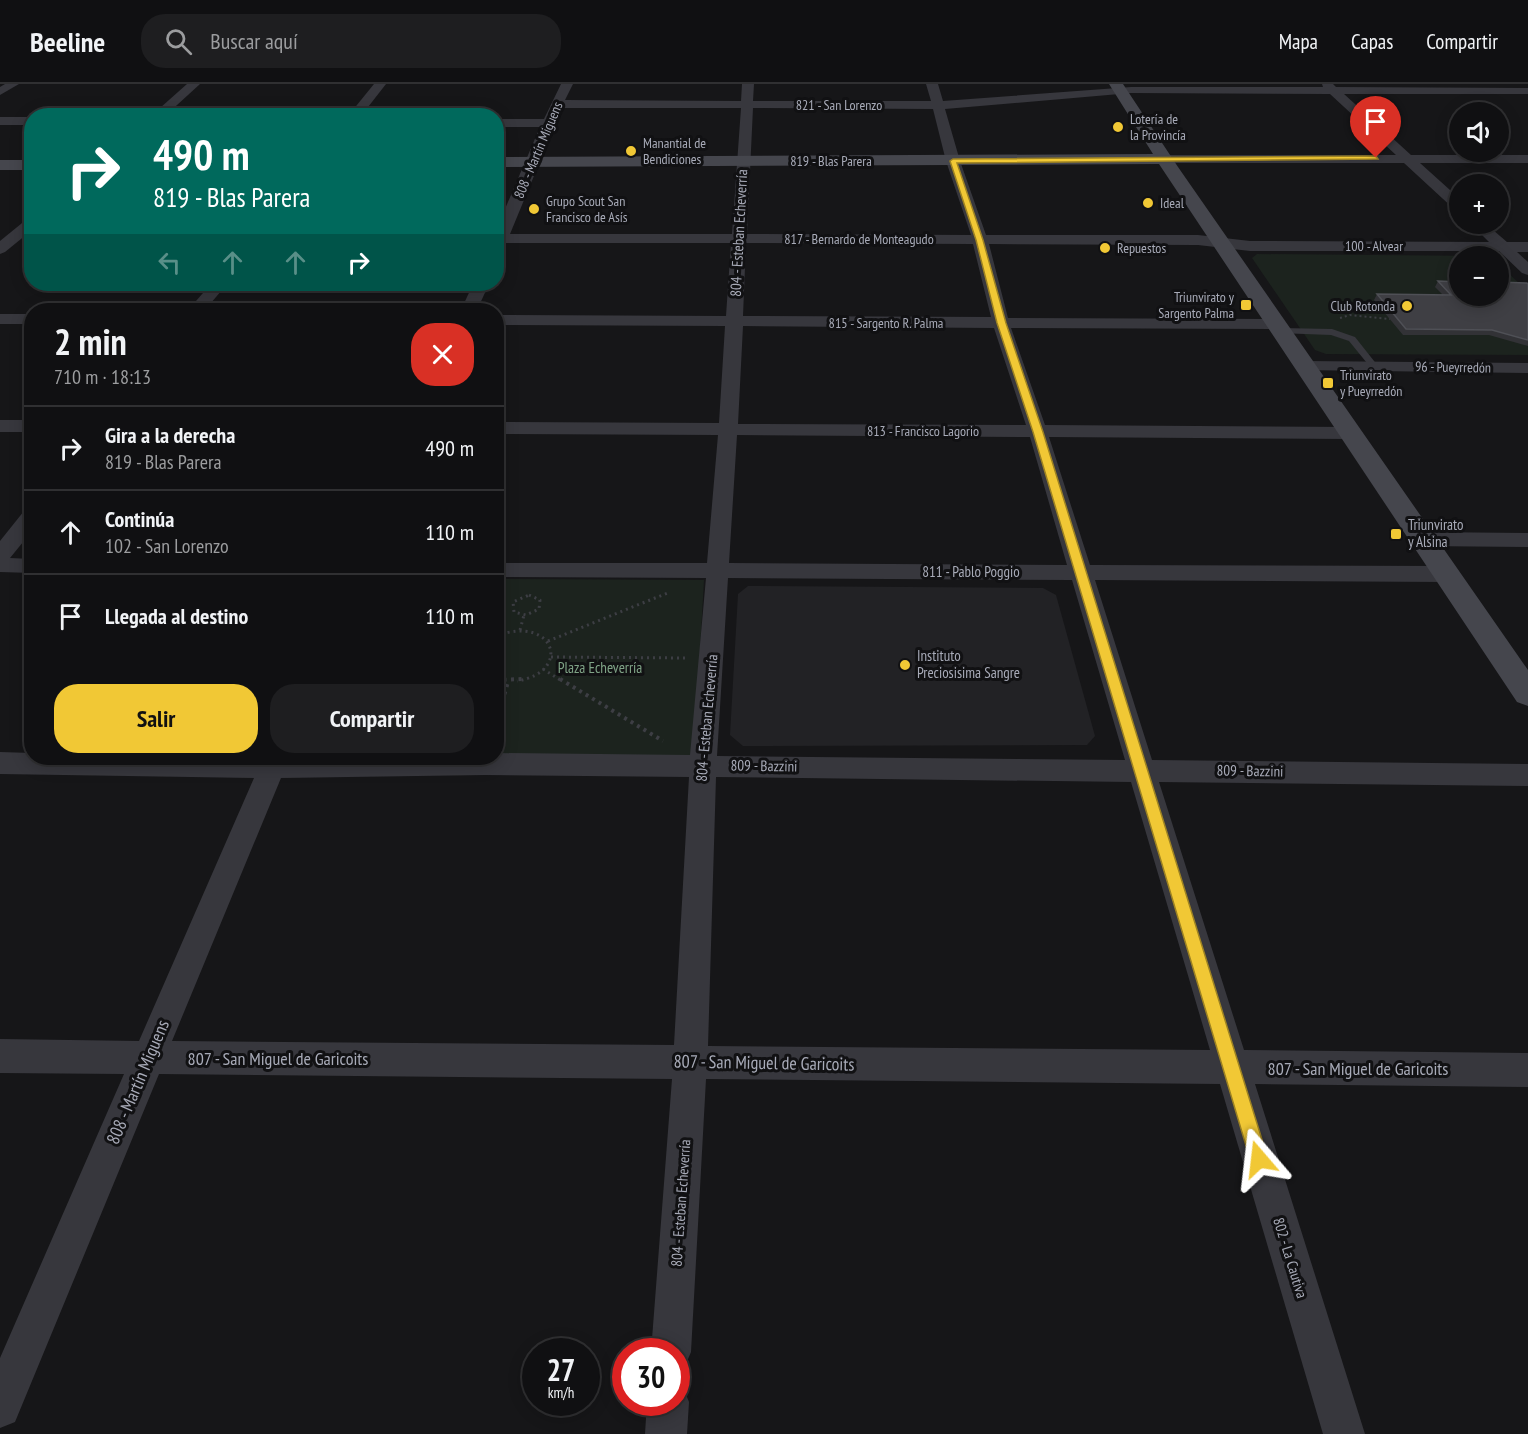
<!DOCTYPE html>
<html lang="es">
<meta charset="utf-8">
<style>
:root{--surface:#101012;--page:#1e1e20;--text:#f1f3f6;--muted:#9c9d9f;--line:#303032;--accent:#f1c835}
body{margin:0;font-family:"PT Sans Narrow",sans-serif;background:var(--page);color:var(--text);height:100vh;display:flex;flex-direction:column;font-size:22px;white-space:nowrap}
*{box-sizing:border-box;margin:0}
p{font-size:20px;color:var(--muted)}
.icon{flex:none;width:33px;height:33px;fill:none;stroke:currentColor;stroke-width:2;stroke-linecap:round;stroke-linejoin:round}
.map{position:relative;flex:1;overflow:hidden}
.side{position:absolute;left:24px;top:219px;width:480px;height:462px;display:flex;flex-direction:column;background:var(--surface);border-radius:24px;box-shadow:0 3px 15px #0003,0 0 0 2px var(--line)}
.side>*{flex:none}
.banner{position:absolute;left:24px;top:24px;width:480px;height:183px;border-radius:24px;box-shadow:0 3px 15px #0003,0 0 0 2px var(--line);background:#00695c;color:#fff;overflow:hidden}
.buttons{position:absolute;left:1449px;top:18px;display:grid;gap:12px}
.buttons a{display:grid;place-items:center;width:60px;height:60px;border-radius:50%;background:var(--surface);box-shadow:0 3px 15px #0003,0 0 0 2px var(--line);font-size:30px}
.speed{position:absolute;left:522px;top:1254px;display:flex;gap:12px;font-size:30px;font-weight:700;text-align:center}
.speed>*{display:grid;place-content:center;width:78px;height:78px;border-radius:50%;background:var(--surface);box-shadow:0 3px 15px #0003,0 0 0 2px var(--line);line-height:1}
.speed small{font-size:15px;font-weight:400}
.speed .limit{border:9px solid #d22;background:#fff;color:#111}
.pin{position:absolute;display:grid;place-items:center;width:51px;height:51px;color:#fff;margin:-62px -26px;border-radius:50% 50% 50% 0;rotate:-45deg;box-shadow:0 0 6px #0007}
.pin .icon{rotate:45deg}
.me{position:absolute;width:66px;margin:-33px;rotate:343deg;stroke-linejoin:round;filter:drop-shadow(0 0 4px #0008)}
.turn{display:flex;align-items:center;gap:21px;height:126px;padding:0 30px;font-size:27px}
.turn .icon{width:78px;height:78px;stroke-width:2.5}
.turn b{display:block;font-size:42px;line-height:51px}
.lanes{display:flex;align-items:center;height:57px;padding:0 30px;background:#0003;justify-content:center;gap:30px;direction:ltr}
.lanes .off{opacity:.35}
.round{display:grid;place-items:center;flex:none;width:63px;height:63px;border-radius:24px;background:var(--page)}
.summary{display:flex;align-items:center;justify-content:space-between;height:102px;padding:0 30px}
h1{font-size:36px;font-weight:700;line-height:45px}
.button{display:flex;gap:12px;margin-top:auto;padding:12px 30px}
.button a{flex:1;height:69px;border-radius:24px;background:var(--accent);color:#111;font-size:24px;font-weight:700;line-height:69px;text-align:center}
.button a+a{background:var(--page);color:var(--text)}
ul{padding:0;list-style:none}
li{display:flex;align-items:center;gap:18px;height:84px;padding:0 30px;border-top:2px solid var(--line)}
li div{flex:1}
li b{display:block;font-size:22px}
li em{font-style:normal}
header{display:flex;align-items:center;gap:36px;box-sizing:border-box;height:84px;padding:0 30px;background:var(--surface);border-bottom:2px solid var(--line)}
header strong{font-size:28px}
nav{display:flex;gap:33px;margin-inline-start:auto;font-size:21px}
.search{width:420px;height:54px;background:var(--page);display:flex;align-items:center;gap:15px;box-sizing:border-box;padding:0 21px;border-radius:24px;color:var(--muted);font-size:22px}
.map>svg:first-child{display:block}
.built{fill:#222225}
.green{fill:#1c231e}
.lines{fill:none;stroke-linecap:round;stroke-linejoin:round}
.path-far2{stroke:#3d3e44;stroke-width:2;stroke-dasharray:2 3;stroke-linecap:butt}
.path-far1{stroke:#3d3e44;stroke-width:3;stroke-dasharray:2 4;stroke-linecap:butt}
.path{stroke:#3d3e44;stroke-width:4;stroke-dasharray:3 4.5;stroke-linecap:butt}
.lane{fill:#37373d;fill-rule:evenodd}
.street{fill:#37373d;fill-rule:evenodd}
.secondary{fill:#45464d;fill-rule:evenodd}
.wall{fill:#323236}
.building{fill:#3f3f44;stroke:#4f5056;stroke-width:1.5}
.route{fill:#f1c835;stroke:#9d8222;stroke-width:1.5}
.poi-dot{fill:#f1c835;stroke:#111113;stroke-width:2}
.labels{text-anchor:middle;stroke-width:6;stroke-linejoin:round;paint-order:stroke}
.far-street-label{font-size:14px;fill:#a8abb8;stroke:#111113}
.far-poi-label{font-size:14px;fill:#a8abb8;stroke:#111113;text-anchor:start}
.street-label{font-size:15px;fill:#a8abb8;stroke:#111113}
.poi-label{font-size:15px;fill:#a8abb8;stroke:#111113;text-anchor:start}
.park-label{font-size:15px;fill:#7fa386;stroke:#111113}
.near-street-label{font-size:18px;fill:#a8abb8;stroke:#111113}
</style>
<header>
<strong>Beeline</strong>
<div class="search"><svg class="icon" aria-label="search" viewBox="0 0 24 24"><circle cx="10" cy="10" r="6"/><path d="M15 15l6 6"/></svg>Buscar aquí</div>
<nav><a>Mapa</a><a>Capas</a><a>Compartir</a></nav>
</header>
<div class="map">
<svg width="1528" height="1350" viewBox="0 0 1528 1350">
<rect width="100%" height="100%" fill="#161618"/>
<path class="built" d="M748,502L1043,504L1056,511L1095,652L1087,661L743,662L730,651L738,510Z"/>
<g class="green">
<path d="M1257,170L1486,172H1460V212H1498L1499,180L1528,208V271L1326,270L1315,266L1252,174Z"/>
<path d="M497,495L704,496L694,673L497,672Z"/>
</g>
<g class="lines">
<path class="path-far2" d="M1340,234L1350,231L1390,235"/>
<g class="path-far1">
<path d="M529,511L540,516L539,525L526,531L514,528L513,518Z"/>
<path d="M520,546L524,531"/>
<path d="M496,552C555,530 573,588 517,597"/>
<path d="M548,557L670,508"/>
<path d="M551,573L688,574"/>
<path d="M543,585L562,597"/>
<path d="M496,596L499,597"/>
</g>
<g class="path">
<path d="M560,595L663,657"/>
<path d="M496,596L524,595"/>
<path d="M496,639L508,598"/>
</g>
<path class="lane" d="M1281,244L1332,245L1355,253L1378,282L1371,284L1349,257L1331,251L1278,249V245Z"/>
<g class="street">
<path d="M5,0H19L0,11V3Z"/>
<path d="M187,0H200L165,32H151Z"/>
<path d="M374,0H386L361,32H348Z"/>
<path d="M561,0H573L565,16L741,17L742,0H754L753,17H931L926,0H938L943,17L1131,3H1323L1322,0H1333L1336,3L1528,4V10H1344L1411,71H1528V79H1420L1460,115V127L1455,126L1404,79H1164L1157,75L1164,71H1396L1330,10L1131,9L945,25L960,77L986,151H1198L1250,157L1489,158L1471,140H1486L1507,158H1528V168H1517L1528,178V191L1522,189L1499,167H1250L1198,161L989,160L1008,234L1276,235L1282,236L1284,240L1282,244L1276,245L1011,244L1045,341L1349,343L1356,345L1359,349L1356,353L1349,355L1049,353L1090,481L1446,482L1454,485L1457,490L1454,495L1446,498L1095,496L1152,676L1528,680V702L1159,698L1244,966L1528,969V1003L1255,1000L1365,1350H1323L1220,1000L706,995L691,1268L685,1282L676,1286V1268H651L672,995L159,990L15,1338L0,1344V1274L124,990L0,989V955L139,957L254,694L0,690V668L32,669V674H496V669L690,671L706,494L496,493V479H707L718,351L496,350V338L719,339L725,242L496,241V231L726,232L731,159H506L501,168L496,169V146L540,43H496V35H544ZM562,24H741L732,150H510ZM753,24L933,25L946,77L971,151L747,150ZM746,159L973,160L991,233L743,232ZM743,242L994,244L1026,341L738,340ZM737,351L1030,353L1067,481L729,479ZM728,494L1072,496L1125,676L717,672ZM485,691L689,693L674,961L172,957L281,694ZM716,693L1131,698L1210,966L708,962Z"/>
<rect x="0" y="33" width="32" height="8"/>
<path d="M32,134V146L5,168L0,170V157L27,135Z"/>
<path d="M211,200H227L205,226H188Z"/>
<path d="M473,200H489L477,226H461Z"/>
<rect x="0" y="230" width="32" height="10"/>
<path d="M1305,277L1528,279V289L1299,286L1296,282L1299,278Z"/>
<rect x="0" y="336" width="32" height="12"/>
<path d="M32,425V447L10,474L32,475V489L0,488V457L24,427Z"/>
<path d="M1422,448L1528,449V463L1422,462L1414,460L1411,455L1414,450Z"/>
<path d="M676,1301L683,1303L689,1318L687,1350H645L647,1318H676Z"/>
</g>
<g class="secondary">
<path d="M1109,0H1123L1178,83L1528,586V622L1517,618L1159,80L496,83V73L1153,70Z"/>
<rect x="0" y="76" width="32" height="10"/>
</g>
</g>
<path class="wall" d="M1438,197L1528,200V262L1489,251H1403L1374,216L1377,210L1443,211L1435,203Z"/>
<path class="building" d="M1438,197L1460,198V212H1498V198L1527,199L1528,200V256L1492,246L1406,245L1377,210L1451,211Z"/>
<path class="route" d="M1376,72L1378,75L957,79L983,156L1006,239L1043,348L1268,1075L1266,1082L1259,1084L1253,1082L1250,1075L1033,348L997,239L976,156L950,77L953,75Z"/>
<g class="poi-dot">
<circle cx="1118" cy="43" r="6"/>
<circle cx="631" cy="67" r="6"/>
<circle cx="1148" cy="119" r="6"/>
<circle cx="534" cy="125" r="6"/>
<circle cx="1105" cy="164" r="6"/>
<rect x="1240" y="215" width="12" height="12" rx="3"/>
<circle cx="1407" cy="222" r="6"/>
<rect x="1322" y="293" width="12" height="12" rx="3"/>
<rect x="1390" y="444" width="12" height="12" rx="3"/>
<circle cx="905" cy="581" r="6"/>
</g>
<g class="labels">
<g class="far-street-label">
<text x="839" y="26">821 - San Lorenzo</text>
<text transform="translate(538 66) rotate(-67)" y="5">808 - Martín Miguens</text>
<text x="831" y="82">819 - Blas Parera</text>
<text x="859" y="160">817 - Bernardo de Monteagudo</text>
<text x="1374" y="167">100 - Alvear</text>
<text x="886" y="244">815 - Sargento R. Palma</text>
<text transform="translate(1453 283) rotate(1)" y="5">96 - Pueyrredón</text>
<text x="923" y="352">813 - Francisco Lagorio</text>
</g>
<g class="far-poi-label">
<text x="1130" y="40">Lotería de<tspan x="1130" dy="16">la Provincía</tspan></text>
<text x="643" y="64">Manantial de<tspan x="643" dy="16">Bendiciones</tspan></text>
<text x="546" y="122">Grupo Scout San<tspan x="546" dy="16">Francisco de Asís</tspan></text>
<text x="1160" y="124">Ideal</text>
<text x="1117" y="169">Repuestos</text>
<text x="1234" y="218" text-anchor="end">Triunvirato y<tspan x="1234" dy="16">Sargento Palma</tspan></text>
<text x="1395" y="227" text-anchor="end">Club Rotonda</text>
<text x="1340" y="296">Triunvirato<tspan x="1340" dy="16">y Pueyrredón</tspan></text>
</g>
<g class="street-label">
<text transform="translate(739 149) rotate(-87)" y="5">804 - Esteban Echeverría</text>
<text x="971" y="493">811 - Pablo Poggio</text>
<text transform="translate(707 634) rotate(-85)" y="5">804 - Esteban Echeverría</text>
<text transform="translate(764 682) rotate(1)" y="5">809 - Bazzini</text>
<text transform="translate(1250 687) rotate(1)" y="5">809 - Bazzini</text>
<text transform="translate(681 1119) rotate(-86)" y="5">804 - Esteban Echeverría</text>
<text transform="translate(1290 1174) rotate(73)" y="5">802 - La Cautiva</text>
</g>
<g class="poi-label">
<text x="1408" y="446">Triunvirato<tspan x="1408" dy="17">y Alsina</tspan></text>
<text x="917" y="577">Instituto<tspan x="917" dy="17">Preciosisima Sangre</tspan></text>
</g>
<g class="park-label">
<text x="600" y="589">Plaza Echeverría</text>
</g>
<g class="near-street-label">
<text x="278" y="981">807 - San Miguel de Garicoits</text>
<text transform="translate(764 979) rotate(1)" y="6">807 - San Miguel de Garicoits</text>
<text x="1358" y="991">807 - San Miguel de Garicoits</text>
<text transform="translate(138 998) rotate(-67)" y="6">808 - Martín Miguens</text>
</g>
</g>
</svg>
<div class="buttons">
<a><svg class="icon" aria-label="sound" viewBox="0 0 24 24"><path d="M4 9h4l5-4v14l-5-4H4zM17 9q2 3 0 6"/></svg></a>
<a>+</a>
<a>−</a>
</div>
<div class="speed"><div>27<small>km/h</small></div><div class="limit">30</div></div>
<div class="pin" style="left:1376px;top:74px;background:#d93025"><svg class="icon" aria-label="arrive" viewBox="0 0 24 24"><path d="M6 21V4h12l-3 4 3 4H6"/></svg></div>
<svg class="me" style="left:1259px;top:1075px" viewBox="-20 -20 40 40"><path d="M0-17L14 15 0 8-14 15z" fill="#f1c835" stroke="#fff" stroke-width="4"/></svg>
<div class="banner">
<div class="turn"><svg class="icon" aria-label="right" viewBox="0 0 24 24"><path d="M7 20v-9h11M14 6l5 5-5 5"/></svg><div><b>490 m</b>819 - Blas Parera</div></div>
<div class="lanes"><svg class="icon off" aria-label="left" viewBox="0 0 24 24"><path d="M17 20v-9H6M10 6l-5 5 5 5"/></svg><svg class="icon off" aria-label="ahead" viewBox="0 0 24 24"><path d="M12 20V5M6 11l6-6 6 6"/></svg><svg class="icon off" aria-label="ahead" viewBox="0 0 24 24"><path d="M12 20V5M6 11l6-6 6 6"/></svg><svg class="icon" aria-label="right" viewBox="0 0 24 24"><path d="M7 20v-9h11M14 6l5 5-5 5"/></svg></div>
</div>
<section class="side">
<div class="summary"><div><h1>2 min</h1><p>710 m · 18:13</p></div><a class="round" style="background:#d93025;color:#fff"><svg class="icon" aria-label="close" viewBox="0 0 24 24"><path d="M6 6l12 12M18 6L6 18"/></svg></a></div>
<ul>
<li><svg class="icon" aria-label="right" viewBox="0 0 24 24"><path d="M7 20v-9h11M14 6l5 5-5 5"/></svg><div><b>Gira a la derecha</b><p>819 - Blas Parera</p></div><em>490 m</em></li>
<li><svg class="icon" aria-label="ahead" viewBox="0 0 24 24"><path d="M12 20V5M6 11l6-6 6 6"/></svg><div><b>Continúa</b><p>102 - San Lorenzo</p></div><em>110 m</em></li>
<li><svg class="icon" aria-label="arrive" viewBox="0 0 24 24"><path d="M6 21V4h12l-3 4 3 4H6"/></svg><div><b>Llegada al destino</b></div><em>110 m</em></li>
</ul>
<div class="button"><a>Salir</a><a>Compartir</a></div>
</section>
</div>
